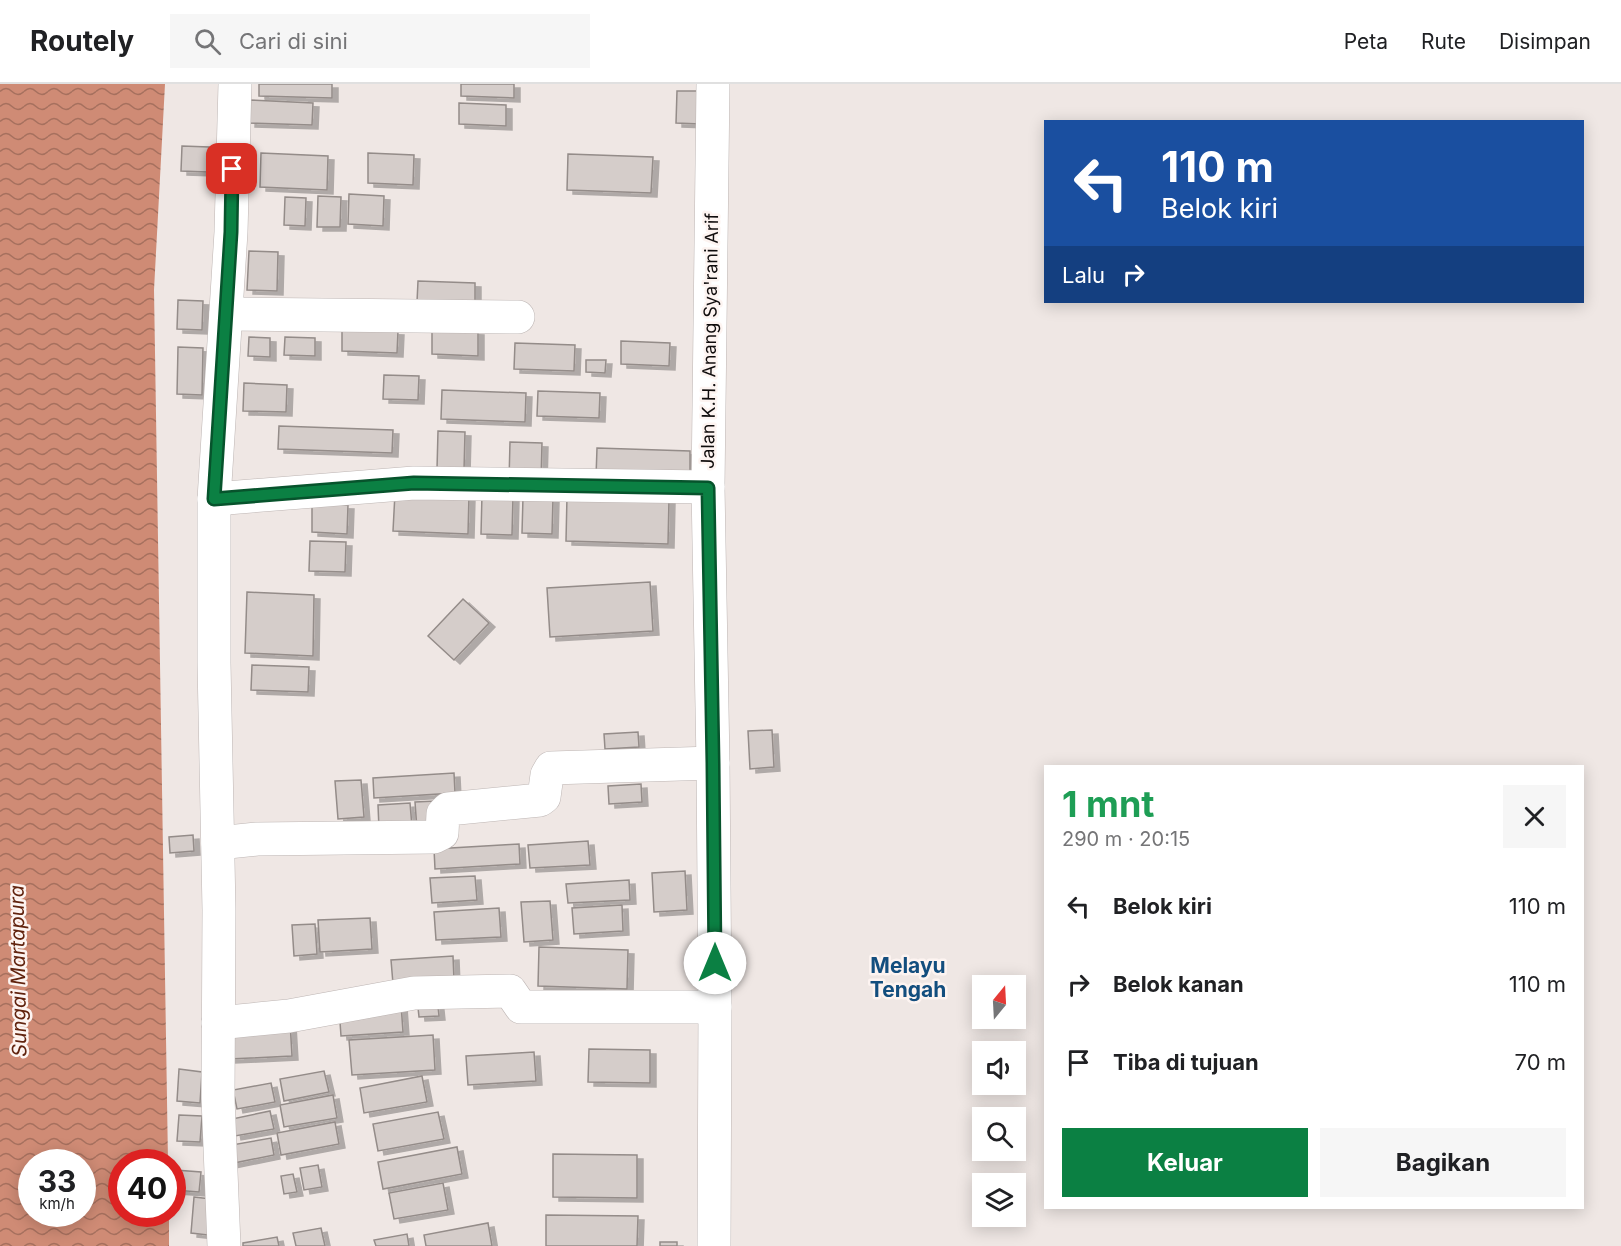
<!DOCTYPE html>
<html lang="id">
<meta charset="utf-8">
<style>
:root{--surface:#fff;--page:#f6f6f6;--text:#202124;--muted:#757577;--line:#e0e0e0;--accent:#0b8043}
body{margin:0;font-family:Inter,sans-serif;background:var(--page);color:var(--text);height:100vh;display:flex;flex-direction:column;font-size:22px;white-space:nowrap}
*{box-sizing:border-box;margin:0}
p{font-size:20px;color:var(--muted)}
.icon{flex:none;width:33px;height:33px;fill:none;stroke:currentColor;stroke-width:2;stroke-linecap:round;stroke-linejoin:round}
.map{position:relative;flex:1;overflow:hidden}
.details{position:absolute;left:1044px;top:681px;width:540px;height:444px;display:flex;flex-direction:column;background:var(--surface);border-radius:0px;box-shadow:0 3px 15px #0003}
.details>*{flex:none}
.guide{position:absolute;left:1044px;top:36px;width:540px;height:183px;border-radius:0px;box-shadow:0 3px 15px #0003;background:#1a4fa0;color:#fff;overflow:hidden}
.needle{width:39px;rotate:18deg}
.fabs{position:absolute;left:972px;top:891px;display:grid;gap:12px}
.fabs a{display:grid;place-items:center;width:54px;height:54px;border-radius:0px;background:var(--surface);box-shadow:0 3px 15px #0003;font-size:30px}
.speed{position:absolute;left:18px;top:1065px;display:flex;gap:12px;font-size:30px;font-weight:700;text-align:center}
.speed>*{display:grid;place-content:center;width:78px;height:78px;border-radius:50%;background:var(--surface);box-shadow:0 3px 15px #0003;line-height:1}
.speed small{font-size:15px;font-weight:400}
.speed .limit{border:9px solid #d22;background:#fff;color:#111}
.pin{position:absolute;display:grid;place-items:center;width:51px;height:51px;color:#fff;margin:-26px;border-radius:12px;box-shadow:0 3px 9px #0006}
.me{position:absolute;width:66px;margin:-33px;rotate:0deg;stroke-linejoin:round;filter:drop-shadow(0 0 4px #0008)}
.turn{display:flex;align-items:center;gap:21px;height:126px;padding:0 18px;font-size:27px}
.turn .icon{width:78px;height:78px;stroke-width:2.5}
.turn b{display:block;font-size:42px;line-height:51px}
.then{display:flex;align-items:center;height:57px;padding:0 18px;background:#0003;gap:12px;font-size:22px}
.round{display:grid;place-items:center;flex:none;width:63px;height:63px;border-radius:0px;background:var(--page)}
.summary{display:flex;align-items:center;justify-content:space-between;height:102px;padding:0 18px}
h1{font-size:36px;font-weight:700;line-height:45px;color:#1e9e55}
.cta{display:flex;gap:12px;margin-top:auto;padding:12px 18px}
.cta a{flex:1;height:69px;border-radius:0px;background:var(--accent);color:#fff;font-size:24px;font-weight:700;line-height:69px;text-align:center}
.cta a+a{background:var(--page);color:var(--text)}
ul{padding:0;list-style:none}
li{display:flex;align-items:center;gap:18px;height:78px;padding:0 18px}
li div{flex:1}
li b{display:block;font-size:22px}
li em{font-style:normal}
header{display:flex;align-items:center;gap:36px;box-sizing:border-box;height:84px;padding:0 30px;background:var(--surface);border-bottom:2px solid var(--line)}
header strong{font-size:28px}
nav{display:flex;gap:33px;margin-inline-start:auto;font-size:21px}
.search{width:420px;height:54px;background:var(--page);display:flex;align-items:center;gap:15px;box-sizing:border-box;padding:0 21px;border-radius:0px;color:var(--muted);font-size:22px}
.map>svg:first-child{display:block}
.water{fill:url(#water-waves);fill-rule:evenodd}
.building{fill:#d5cdca;stroke:#948c89;stroke-width:1.5;filter:url(#shadow)}
.lines{fill:none;stroke-linecap:round;stroke-linejoin:round}
.minor-casing{stroke:#bdb5b3;stroke-width:34}
.minor{stroke:#fff;stroke-width:33}
.route-casing{stroke:#07532c;stroke-width:15}
.route{stroke:#0b8043;stroke-width:10}
.labels{text-anchor:middle;stroke-width:5;stroke-linejoin:round;paint-order:stroke}
.street-label{font-size:18px;fill:#0f0c0c;stroke:#fdf4f1}
.water-label{font-size:20px;font-style:italic;fill:#61230e;stroke:#fdf4f1}
.quarter-label{font-size:21px;font-weight:bold;fill:#134e7e;stroke:#fdf4f1}
</style>
<header>
<strong>Routely</strong>
<div class="search"><svg class="icon" aria-label="search" viewBox="0 0 24 24"><circle cx="10" cy="10" r="6"/><path d="M15 15l6 6"/></svg>Cari di sini</div>
<nav><a>Peta</a><a>Rute</a><a>Disimpan</a></nav>
</header>
<div class="map">
<svg width="1621" height="1162" viewBox="0 0 1621 1162">
<defs>
<pattern id="water-waves" width="16" height="10" patternUnits="userSpaceOnUse" patternTransform="scale(1.5)"><rect width="16" height="10" fill="#cf8b75"/><path d="M0 5q4-4 8 0t8 0" fill="none" stroke="#a6705e"/></pattern>
<filter id="shadow"><feDropShadow dx="6" dy="4" stdDeviation="0" flood-color="#0004"/></filter>
</defs>
<rect width="100%" height="100%" fill="#efe7e4"/>
<path class="water" d="M0,0H165L154,206L168,1078H122V1130H169V1162H0ZM32,1078H82V1130H32Z"/>
<g class="building">
<path d="M259,0H332V14L259,12Z"/>
<path d="M461,0H514V14L461,12Z"/>
<path d="M677,7H702L701,40L676,39Z"/>
<path d="M250,16L313,19L312,41L249,39Z"/>
<path d="M459,19L506,21V42L459,40Z"/>
<path d="M182,62L209,63L208,88L181,87Z"/>
<path d="M261,69L328,72L327,106L260,103Z"/>
<path d="M368,69L414,71L413,101L368,99Z"/>
<path d="M568,70L653,73L651,109L567,106Z"/>
<path d="M349,110L384,112L383,142L348,140Z"/>
<path d="M318,112L341,113L340,143H317Z"/>
<path d="M285,113L306,114L305,142L284,141Z"/>
<path d="M249,167L278,168L277,207L247,206Z"/>
<path d="M418,197L475,199V220L417,218Z"/>
<path d="M178,216L203,217L202,246L177,245Z"/>
<path d="M342,245L398,247L397,269L342,267Z"/>
<path d="M432,245L478,247V272L432,270Z"/>
<path d="M249,253L270,254V273L248,272Z"/>
<path d="M285,253L315,254V272L284,271Z"/>
<path d="M621,257L670,259L669,282L621,280Z"/>
<path d="M515,259L575,261L574,287L514,285Z"/>
<path d="M178,263L203,264L202,311L177,310Z"/>
<path d="M586,276H606L605,289L586,288Z"/>
<path d="M384,291L419,292L418,316L383,315Z"/>
<path d="M244,299L287,301L286,328L243,327Z"/>
<path d="M442,306L526,309L525,338L441,335Z"/>
<path d="M538,307L600,309L599,334L537,332Z"/>
<path d="M279,342L393,346L392,369L278,365Z"/>
<path d="M438,347L465,348L464,386L437,385Z"/>
<path d="M510,358L542,359L541,397L509,396Z"/>
<path d="M597,364L690,367V397L596,393Z"/>
<path d="M395,409L469,411L468,450L393,447Z"/>
<path d="M482,410L513,412L512,451L481,450Z"/>
<path d="M567,412L669,415L668,460L566,457Z"/>
<path d="M523,413L553,414L552,450L522,449Z"/>
<path d="M312,420L348,421L347,450L312,448Z"/>
<path d="M310,457L346,458L345,488L309,487Z"/>
<path d="M650,498L653,547L550,553L547,504Z"/>
<path d="M247,508L314,511L313,572L245,569Z"/>
<path d="M463,515L489,539L454,576L428,552Z"/>
<path d="M252,581L309,583L308,608L251,606Z"/>
<path d="M772,646L774,683L750,685L748,647Z"/>
<path d="M638,648L639,663L605,665L604,650Z"/>
<path d="M454,689L455,709L374,714L373,694Z"/>
<path d="M361,696L364,733L338,735L335,697Z"/>
<path d="M641,700L642,718L609,720L608,702Z"/>
<path d="M436,717L438,744L417,745L415,718Z"/>
<path d="M410,719L412,743L379,745L378,721Z"/>
<path d="M193,751L194,767L170,769L169,753Z"/>
<path d="M588,757L590,781L530,784L528,761Z"/>
<path d="M519,760L520,780L435,785L434,765Z"/>
<path d="M685,787L687,826L654,828L652,789Z"/>
<path d="M475,792L477,816L432,819L430,794Z"/>
<path d="M629,796L630,816L568,819L566,800Z"/>
<path d="M550,817L553,856L524,858L521,818Z"/>
<path d="M622,821L623,847L574,850L572,824Z"/>
<path d="M499,824L501,853L436,856L434,828Z"/>
<path d="M370,834L372,865L320,868L318,836Z"/>
<path d="M315,840L317,870L294,872L292,841Z"/>
<path d="M539,863L628,866L627,905L538,902Z"/>
<path d="M453,872L454,896L393,900L391,876Z"/>
<path d="M437,913L439,932L419,933L417,914Z"/>
<path d="M401,920L403,948L341,952L339,924Z"/>
<path d="M290,938L292,972L229,975L227,942Z"/>
<path d="M433,951L435,986L352,991L349,956Z"/>
<path d="M589,965L650,966V999L588,998Z"/>
<path d="M534,968L536,997L468,1001L466,972Z"/>
<path d="M179,985L202,988L200,1019L177,1017Z"/>
<path d="M324,987L329,1008L284,1017L280,995Z"/>
<path d="M422,992L427,1018L364,1029L360,1004Z"/>
<path d="M271,999L275,1018L237,1025L233,1006Z"/>
<path d="M333,1011L337,1034L284,1043L280,1021Z"/>
<path d="M270,1027L274,1045L235,1052L232,1035Z"/>
<path d="M438,1028L444,1055L378,1067L373,1040Z"/>
<path d="M179,1031L202,1032L200,1058L177,1057Z"/>
<path d="M335,1038L339,1060L281,1071L277,1049Z"/>
<path d="M271,1054L274,1071L229,1080L226,1062Z"/>
<path d="M457,1063L462,1090L383,1105L378,1078Z"/>
<path d="M553,1070L637,1071V1114L553,1113Z"/>
<path d="M318,1081L322,1103L304,1106L300,1084Z"/>
<path d="M175,1086L201,1088L199,1108L174,1106Z"/>
<path d="M293,1090L297,1108L284,1110L281,1092Z"/>
<path d="M443,1099L448,1126L394,1135L389,1109Z"/>
<path d="M194,1113L211,1115L208,1151L191,1149Z"/>
<path d="M546,1131L638,1132L637,1162H546Z"/>
<path d="M488,1139L492,1162H426L424,1151Z"/>
<path d="M321,1144L325,1162H296L293,1149Z"/>
<path d="M407,1150L409,1162H376L374,1156Z"/>
<path d="M277,1153L279,1162H243V1159Z"/>
<rect x="660" y="1158" width="17" height="4"/>
</g>
<g class="lines">
<g class="minor-casing">
<g id="minor">
<path d="M713,0L708,403L713,679L715,923L714,1162"/>
<path d="M226,230L518,233"/>
<path d="M214,415L414,399L708,403"/>
<path d="M218,759L257,755L434,753L442,749L443,730L448,725L540,716L544,713L547,691L551,684L713,679"/>
<path d="M218,939L289,932L414,909L510,907L521,923H715"/>
<path d="M224,1162L218,1014L219,826L214,579V415L231,148L235,0"/>
</g>
</g>
<use href="#minor" class="minor"/>
</g>
<g class="lines">
<g class="route-casing">
<path id="route" d="M232,85L231,148L214,415L414,399L708,404L713,679L715,879"/>
</g>
<use href="#route" class="route"/>
</g>
<g class="labels">
<g class="street-label">
<text transform="translate(710 257) rotate(-89)" y="6">Jalan K.H. Anang Sya'rani Arif</text>
</g>
<g class="water-label">
<text transform="translate(18 887) rotate(-91)" y="7">Sungai Martapura</text>
</g>
<g class="quarter-label">
<text x="908" y="889">Melayu<tspan x="908" dy="24">Tengah</tspan></text>
</g>
</g>
</svg>
<div class="fabs">
<a><svg class="needle" viewBox="-14 -14 28 28"><path d="M0-13l5 13h-10z" fill="#e53935"/><path d="M0 13l5-13h-10z" fill="#757577"/></svg></a>
<a><svg class="icon" aria-label="sound" viewBox="0 0 24 24"><path d="M4 9h4l5-4v14l-5-4H4zM17 9q2 3 0 6"/></svg></a>
<a><svg class="icon" aria-label="search" viewBox="0 0 24 24"><circle cx="10" cy="10" r="6"/><path d="M15 15l6 6"/></svg></a>
<a><svg class="icon" aria-label="layers" viewBox="0 0 24 24"><path d="M12 4l9 5-9 5-9-5zM3 14l9 5 9-5"/></svg></a>
</div>
<div class="speed"><div>33<small>km/h</small></div><div class="limit">40</div></div>
<div class="pin" style="left:232px;top:85px;background:#d93025"><svg class="icon" aria-label="arrive" viewBox="0 0 24 24"><path d="M6 21V4h12l-3 4 3 4H6"/></svg></div>
<svg class="me" style="left:715px;top:879px" viewBox="-20 -20 40 40"><circle r="19" fill="#fff"/><path d="M0-13L10 11 0 6-10 11z" fill="#0b8043"/></svg>
<div class="guide">
<div class="turn"><svg class="icon" aria-label="left" viewBox="0 0 24 24"><path d="M17 20v-9H6M10 6l-5 5 5 5"/></svg><div><b>110 m</b>Belok kiri</div></div>
<div class="then">Lalu<svg class="icon" aria-label="right" viewBox="0 0 24 24"><path d="M7 20v-9h11M14 6l5 5-5 5"/></svg></div>
</div>
<section class="details">
<div class="summary"><div><h1>1 mnt</h1><p>290 m · 20:15</p></div><a class="round"><svg class="icon" aria-label="close" viewBox="0 0 24 24"><path d="M6 6l12 12M18 6L6 18"/></svg></a></div>
<ul>
<li><svg class="icon" aria-label="left" viewBox="0 0 24 24"><path d="M17 20v-9H6M10 6l-5 5 5 5"/></svg><div><b>Belok kiri</b></div><em>110 m</em></li>
<li><svg class="icon" aria-label="right" viewBox="0 0 24 24"><path d="M7 20v-9h11M14 6l5 5-5 5"/></svg><div><b>Belok kanan</b></div><em>110 m</em></li>
<li><svg class="icon" aria-label="arrive" viewBox="0 0 24 24"><path d="M6 21V4h12l-3 4 3 4H6"/></svg><div><b>Tiba di tujuan</b></div><em>70 m</em></li>
</ul>
<div class="cta"><a>Keluar</a><a>Bagikan</a></div>
</section>
</div>
